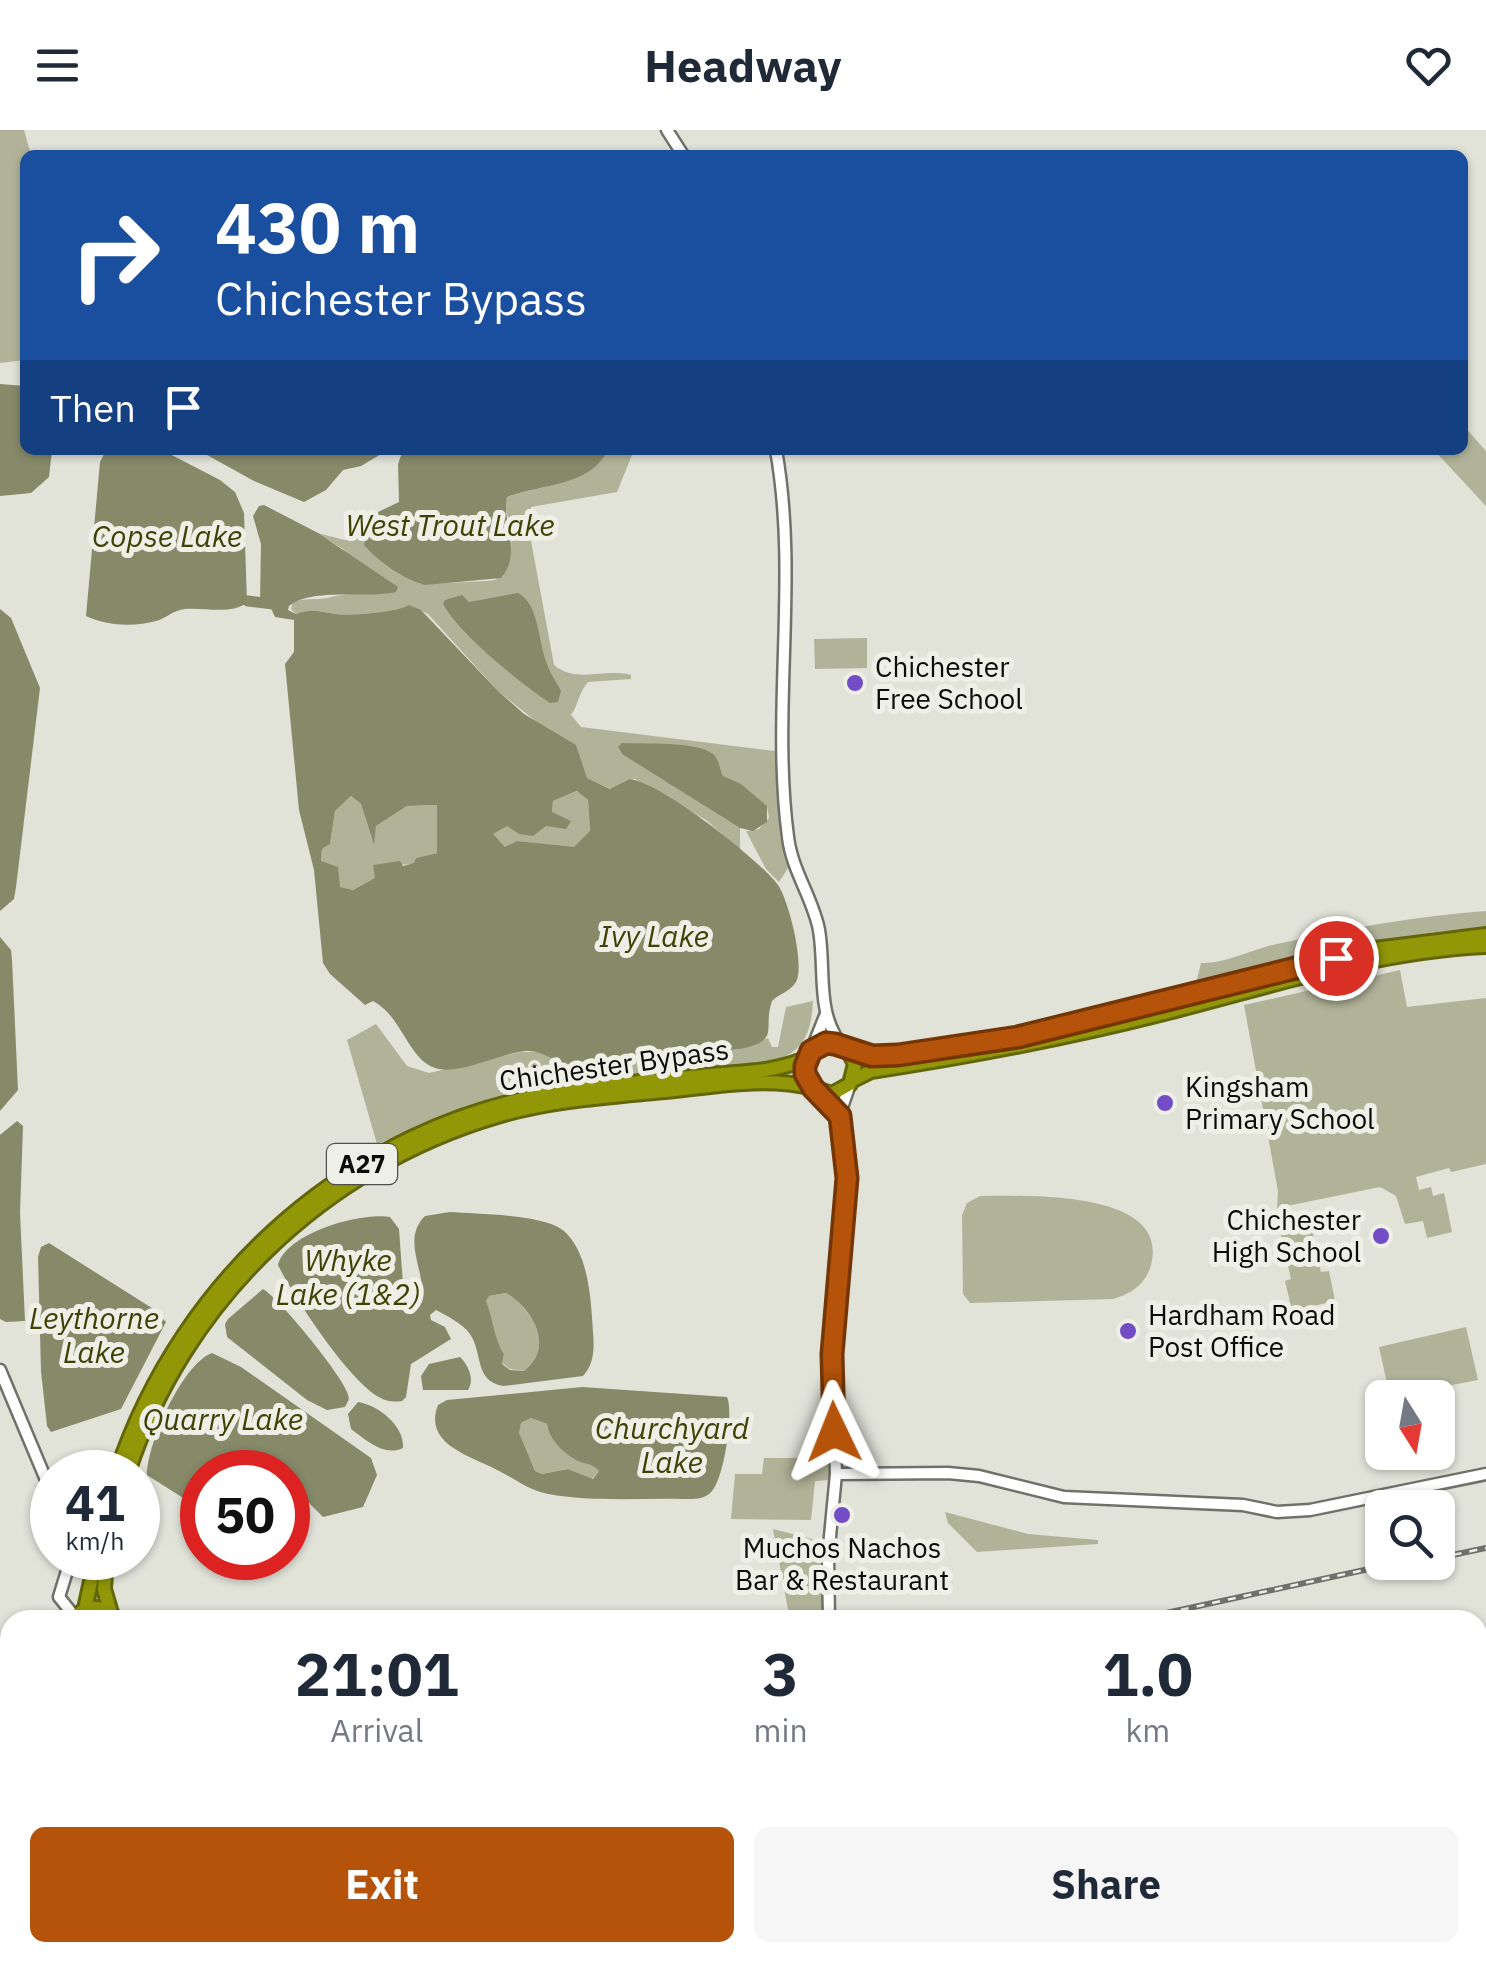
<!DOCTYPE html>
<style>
:root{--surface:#fff;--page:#f6f6f7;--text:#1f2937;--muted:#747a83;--accent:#b45309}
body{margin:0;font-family:"IBM Plex Sans",sans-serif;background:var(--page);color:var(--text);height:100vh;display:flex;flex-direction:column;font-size:38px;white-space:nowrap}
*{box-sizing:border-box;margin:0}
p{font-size:32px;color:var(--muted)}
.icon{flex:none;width:55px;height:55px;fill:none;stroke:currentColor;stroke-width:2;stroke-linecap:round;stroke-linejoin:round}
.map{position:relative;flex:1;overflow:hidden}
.panel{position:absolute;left:0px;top:1480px;width:1488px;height:352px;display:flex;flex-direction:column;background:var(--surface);border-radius:30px 30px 0 0;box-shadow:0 2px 8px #0004}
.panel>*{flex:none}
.guide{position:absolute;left:20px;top:20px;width:1448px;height:305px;border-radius:15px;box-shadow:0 2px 8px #0004;background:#1a4fa0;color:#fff;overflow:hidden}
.needle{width:65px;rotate:169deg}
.tools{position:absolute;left:1365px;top:1250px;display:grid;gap:20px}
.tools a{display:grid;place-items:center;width:90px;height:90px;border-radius:15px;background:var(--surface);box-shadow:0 2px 8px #0004;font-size:50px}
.speed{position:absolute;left:30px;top:1320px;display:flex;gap:20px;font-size:50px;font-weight:700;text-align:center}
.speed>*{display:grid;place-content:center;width:130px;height:130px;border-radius:50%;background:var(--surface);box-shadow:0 2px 8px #0004;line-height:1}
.speed small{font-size:25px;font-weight:400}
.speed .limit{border:15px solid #d22;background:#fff;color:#111}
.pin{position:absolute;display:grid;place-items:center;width:85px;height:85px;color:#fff;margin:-42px;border:5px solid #fff;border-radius:50%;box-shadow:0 2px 10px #0007}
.me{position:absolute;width:110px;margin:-55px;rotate:358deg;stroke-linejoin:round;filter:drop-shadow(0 0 8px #0008)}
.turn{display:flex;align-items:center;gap:35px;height:210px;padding:0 30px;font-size:45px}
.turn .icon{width:130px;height:130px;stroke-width:2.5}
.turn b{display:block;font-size:70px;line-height:85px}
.then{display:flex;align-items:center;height:95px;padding:0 30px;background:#0003;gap:20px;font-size:38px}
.eta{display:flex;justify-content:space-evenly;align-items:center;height:170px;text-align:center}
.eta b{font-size:60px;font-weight:800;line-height:70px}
.action{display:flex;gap:20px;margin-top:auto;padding:20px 30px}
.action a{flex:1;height:115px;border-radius:15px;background:var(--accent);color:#fff;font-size:40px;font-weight:800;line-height:115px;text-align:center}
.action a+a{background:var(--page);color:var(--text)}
header{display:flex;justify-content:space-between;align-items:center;height:130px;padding:0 30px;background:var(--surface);font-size:45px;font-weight:800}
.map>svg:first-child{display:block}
.green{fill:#b1b399}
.water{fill:#878a69;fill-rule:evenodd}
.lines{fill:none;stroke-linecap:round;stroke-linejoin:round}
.stream{stroke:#878a69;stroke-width:2.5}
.river{stroke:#878a69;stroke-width:11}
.secondary-casing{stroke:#707169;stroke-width:15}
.primary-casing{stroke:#636608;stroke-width:16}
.highway-casing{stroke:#636608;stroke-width:18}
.secondary{stroke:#fff;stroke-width:10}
.primary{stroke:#bec16a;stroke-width:11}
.highway{stroke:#929707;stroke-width:12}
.rail-casing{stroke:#70716b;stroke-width:6}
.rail{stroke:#eeefe6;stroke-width:2.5;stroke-dasharray:8;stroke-linecap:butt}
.route-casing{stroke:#753606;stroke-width:25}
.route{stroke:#b45309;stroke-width:18}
.poi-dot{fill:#734dc6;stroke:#eeefe6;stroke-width:4}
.labels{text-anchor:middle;stroke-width:10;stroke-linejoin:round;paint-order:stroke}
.shield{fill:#eeefe6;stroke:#4f504b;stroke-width:2.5}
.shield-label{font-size:25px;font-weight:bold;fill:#0b0c09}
.poi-label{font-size:28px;fill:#0b0c09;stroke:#eeefe6;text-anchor:start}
.street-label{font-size:28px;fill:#0b0c09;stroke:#eeefe6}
.water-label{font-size:30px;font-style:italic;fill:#404205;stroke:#eeefe6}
</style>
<header><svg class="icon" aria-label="menu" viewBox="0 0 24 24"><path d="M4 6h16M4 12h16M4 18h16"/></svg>Headway<svg class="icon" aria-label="heart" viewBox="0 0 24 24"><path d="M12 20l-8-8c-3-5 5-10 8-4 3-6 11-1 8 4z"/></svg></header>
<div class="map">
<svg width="1486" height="1831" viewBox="0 0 1486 1831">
<rect width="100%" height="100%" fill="#e1e2d8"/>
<g class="green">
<path d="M0,0H24L31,25H25V230L0,233Z"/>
<path d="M1463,295L1486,321V376L1434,320H1462Z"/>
<path d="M608,320H634L617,362L531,377L529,400L554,535C576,554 606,538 631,545V549L588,552C577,566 579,574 571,585L581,597L775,621L780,628L782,697L788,738L779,752L766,739L746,701L759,699L769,688L767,676L723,646L719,634L702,620L644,614L619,621L740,698V720L706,690L635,649H628L611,659L586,648L533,589L498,561L428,484L409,475C397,482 352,486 336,484C321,482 311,478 296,484L291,479L293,472C304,468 316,470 327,468C347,463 365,462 386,464L343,419L317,403L345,410L373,399L378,400L369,406L366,418L420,454L486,451L495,450L506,441C509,428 513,413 511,399C509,387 503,378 507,367C540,355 590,355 608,320Z"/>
<path d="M867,508V538L815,539L814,509Z"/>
<path d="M578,661L588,670L590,702L574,718L517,711L505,718L492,704L507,695L519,704L552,682L553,671Z"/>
<path d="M351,666L361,674L373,712L376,696L407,676L437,675V723L416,728L415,734L373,736L376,748L353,760L339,757L321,731L322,719L330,714L335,681Z"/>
<path d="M1486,781V797C1388,804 1296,830 1201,855L1196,853L1201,833C1226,834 1252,819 1277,814C1346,799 1415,786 1486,781Z"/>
<path d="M1400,840L1407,877L1486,868V1034L1451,1042L1449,1038L1416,1047L1419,1060L1431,1057L1433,1066L1444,1063L1452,1102L1427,1108L1423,1091L1405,1094L1396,1066L1380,1057L1277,1078L1278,1061L1244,875Z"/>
<path d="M813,871C811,907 802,924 767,933L526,958L456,981L377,1014L347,910L376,894L407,936L429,943L520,922H538L573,936L740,919L768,908L772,917H778L786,877Z"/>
<path d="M980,1066C1024,1066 1171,1059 1151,1135C1146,1154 1131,1164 1113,1169L970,1173L963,1164L962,1085L967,1073Z"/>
<path d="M1312,1099L1321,1142L1329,1141L1335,1171L1292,1181L1285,1151L1291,1149L1281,1105Z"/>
<path d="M506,1163C533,1180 555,1217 524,1241L510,1239L502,1233L504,1224L496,1210L486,1171L489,1166Z"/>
<path d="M1466,1197L1478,1250L1390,1267L1379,1217Z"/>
<path d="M531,1288L547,1294C549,1310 563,1323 578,1330C587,1335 592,1333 599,1341L592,1349L568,1339L542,1344L535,1341L518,1303L521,1293Z"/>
<path d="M764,1328H830L831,1350L815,1351L811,1390L731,1389L735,1344H762Z"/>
<path d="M945,1382L1028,1404L1098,1410V1414L977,1422L948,1393Z"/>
<path d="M773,1399L812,1409L820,1434L824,1490H790Z"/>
</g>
<g class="water">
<path d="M0,254L25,256V320H52L49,347L31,363L0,366Z"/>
<path d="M112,320H162L220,350L235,362L244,383L247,473C230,485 204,477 185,479C173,480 167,488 156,491C135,497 106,496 86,486L100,332L105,322Z"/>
<path d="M198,320H388L361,336L343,340L326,360L304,372L254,351Z"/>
<path d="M403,320H608C590,357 541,354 507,367C501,390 523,423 501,448L425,455C405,450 377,431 364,415L366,408L377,402L378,382L399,372L398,334Z"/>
<path d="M264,375L318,403L398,457L396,462C369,469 312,457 289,476L288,480L296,484C311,478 321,482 336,484C352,486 397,482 409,475L421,480L498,561L524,584L576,615L587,648L610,659L629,649C659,651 759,729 778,755C789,771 805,835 796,852C791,861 779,864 772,871C762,900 782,910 740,919C686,924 631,934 577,935C559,936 544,920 526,921C500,923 458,946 435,938C408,929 402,886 373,871L365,875L330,844L323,833L314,740L299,680L285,534L294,522V490L275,487L270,476L260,471L261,414L253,386L259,376ZM577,661L588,670L590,701L574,717L517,711L505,717L493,704L507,696L519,704L533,706L546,696L566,699L571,691L552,682L553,671ZM351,666L361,674L374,715L376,696L407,676L437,675V723L416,728L414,733L403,736L400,731L373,735L375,748L353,760L340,757L338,737L321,731L322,719L330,714L335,681Z"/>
<path d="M518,463C539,474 538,510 546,531C549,542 556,551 561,561L558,572L550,573C519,552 460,505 443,474L445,470L462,465L469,472Z"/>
<path d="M0,479L11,488L40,558L16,757L14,769L0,781Z"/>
<path d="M622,613C643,614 697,611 713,624C719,629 720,639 723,646L741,654L767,676V692L753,701L740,698L622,624L618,617Z"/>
<path d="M0,807L11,820L12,830L18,960L0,981Z"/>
<path d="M17,991L23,996L20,1083L25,1191L6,1192L0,1189V1005Z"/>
<path d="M450,1082C476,1084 544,1084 564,1101C586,1121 590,1159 592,1187C593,1208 598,1230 583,1246L503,1256C474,1251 483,1223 470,1204C462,1193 447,1186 436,1180L430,1185L431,1190L445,1197L451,1209L411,1234L406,1267L402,1271C393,1272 387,1272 379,1267C349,1251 293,1166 278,1135C286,1103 361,1082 390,1087L399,1099L404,1168L416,1177L420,1174C430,1145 399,1112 425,1086ZM506,1163C533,1179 555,1217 524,1241L510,1240L502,1234L504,1224C494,1209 493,1189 486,1171L489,1166Z"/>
<path d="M49,1113L155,1180L166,1192L121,1279L51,1302L47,1296L41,1241L38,1127L41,1117Z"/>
<path d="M263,1159C280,1169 340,1243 347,1262C350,1271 349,1269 345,1277L327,1280L307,1270L227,1207L225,1194L228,1189Z"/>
<path d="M212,1223L241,1237L371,1328L377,1345L363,1377L323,1387L299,1363L288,1361V1342H202V1380L147,1345C147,1314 182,1234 212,1223Z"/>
<path d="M460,1227C468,1235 475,1249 468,1260H423L421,1246L429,1234Z"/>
<path d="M582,1257L727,1267C734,1282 724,1348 712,1361C705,1370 693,1369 682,1369C639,1368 591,1372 548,1364C528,1360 517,1350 499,1341C475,1327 422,1316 438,1275L447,1270ZM531,1288L547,1294C549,1310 563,1323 578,1331C587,1335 592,1333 599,1341L593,1349L568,1339L542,1344L535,1341L519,1303L521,1293Z"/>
<path d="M358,1272C378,1275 405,1296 403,1318C384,1327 366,1310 351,1299L348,1284Z"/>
</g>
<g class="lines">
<g class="stream">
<path d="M0,1747L10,1744"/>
<path d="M70,1822L71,1831"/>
</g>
<path class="river" d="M248,471L273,474"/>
<g class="secondary-casing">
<g id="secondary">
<path d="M667,0L683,25"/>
<path d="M776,320C799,448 771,579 788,707C792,741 813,768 819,800C826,841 815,883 843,917"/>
<path d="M811,921L825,886"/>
<path d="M0,1240L52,1364"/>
<path d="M836,1344L948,1343L979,1346L1064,1367L1243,1375L1277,1382L1310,1380L1486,1344"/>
<path d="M71,1428L59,1467L75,1487"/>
<path d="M829,1490L828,1427L836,1344L832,1225L847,1047L839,986L850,954"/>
<path d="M529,1822L533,1831"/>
<path d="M871,1822L875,1831"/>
</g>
</g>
<g class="primary-casing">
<g id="primary">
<path d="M1478,1631L1486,1621"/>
<path d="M721,1822L740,1831"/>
<path d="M1397,1831V1822"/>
</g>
</g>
<g class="highway-casing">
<g id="highway">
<path d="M848,920L855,934L850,954L832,964L813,958L805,944L807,928L818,916L826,913L872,926L972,915L1090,891L1367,820L1486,805"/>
<path d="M853,950L871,941C970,926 1066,908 1164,883C1270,856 1376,821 1486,816"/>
<path d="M117,1342C182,1146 353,994 560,962C610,954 660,950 711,945C743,942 777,942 807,928"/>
<path d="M128,1342C184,1171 324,1037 497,986C548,971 601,967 654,962C706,958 762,945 813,958"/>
<path d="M106,1428L104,1459L111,1483"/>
<path d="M85,1479L96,1428"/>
<path d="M73,1490C86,1474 104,1474 117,1490"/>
<path d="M0,1521L10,1518"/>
<path d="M0,1531L10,1529"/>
<path d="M94,1822L95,1831"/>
<path d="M106,1822L107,1831"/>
</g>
</g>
<use href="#secondary" class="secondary"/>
<use href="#primary" class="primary"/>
<use href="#highway" class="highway"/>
<g class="rail-casing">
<g id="rail">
<path d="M1438,1428L1486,1418"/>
<path d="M1134,1490L1401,1432"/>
<path d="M0,1737L10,1735"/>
</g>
</g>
<use href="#rail" class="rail"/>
</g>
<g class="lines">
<g class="route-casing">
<path id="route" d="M834,1302L832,1224L847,1048L840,986L813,958L805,944V936L811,921L826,913L835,914L872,926L898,925L1018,907L1336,828"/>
</g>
<use href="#route" class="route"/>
</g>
<g class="poi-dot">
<circle cx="855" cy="553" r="10"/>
<circle cx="1165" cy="973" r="10"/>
<circle cx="1381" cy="1106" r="10"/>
<circle cx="1128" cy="1201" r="10"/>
<circle cx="842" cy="1385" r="10"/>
</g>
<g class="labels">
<rect class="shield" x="327" y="1014" width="70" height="40" rx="8"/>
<g class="shield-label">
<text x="362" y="1043">A27</text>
</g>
<g class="poi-label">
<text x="875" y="547">Chichester<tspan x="875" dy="32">Free School</tspan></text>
<text x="1185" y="967">Kingsham<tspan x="1185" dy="32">Primary School</tspan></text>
<text x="1361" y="1100" text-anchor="end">Chichester<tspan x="1361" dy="32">High School</tspan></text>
<text x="1148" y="1195">Hardham Road<tspan x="1148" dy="32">Post Office</tspan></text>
<text x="842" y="1428" text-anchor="middle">Muchos Nachos<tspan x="842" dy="32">Bar &amp; Restaurant</tspan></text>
</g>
<g class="street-label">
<text transform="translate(614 935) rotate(-8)" y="10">Chichester Bypass</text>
</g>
<g class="water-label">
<text x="450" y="406">West Trout Lake</text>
<text x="167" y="417">Copse Lake</text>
<text x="654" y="817">Ivy Lake</text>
<text x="348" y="1141">Whyke<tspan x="348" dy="34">Lake (1&amp;2)</tspan></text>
<text x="94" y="1199">Leythorne<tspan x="94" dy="34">Lake</tspan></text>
<text x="223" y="1300">Quarry Lake</text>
<text x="672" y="1309">Churchyard<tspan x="672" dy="34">Lake</tspan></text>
</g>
</g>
</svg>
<div class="tools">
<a><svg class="needle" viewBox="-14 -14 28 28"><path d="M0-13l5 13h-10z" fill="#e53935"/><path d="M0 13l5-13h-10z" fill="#747a83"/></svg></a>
<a><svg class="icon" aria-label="search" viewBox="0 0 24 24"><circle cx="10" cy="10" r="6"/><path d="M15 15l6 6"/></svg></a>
</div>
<div class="speed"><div>41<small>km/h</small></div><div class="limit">50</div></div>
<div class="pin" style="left:1336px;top:828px;background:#d93025"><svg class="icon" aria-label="arrive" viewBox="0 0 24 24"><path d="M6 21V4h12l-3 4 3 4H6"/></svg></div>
<svg class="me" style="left:834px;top:1302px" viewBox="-20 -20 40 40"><path d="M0-17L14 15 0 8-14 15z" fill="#b45309" stroke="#fff" stroke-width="4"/></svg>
<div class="guide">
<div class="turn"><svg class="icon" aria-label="right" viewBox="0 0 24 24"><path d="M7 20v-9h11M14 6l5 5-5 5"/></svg><div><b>430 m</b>Chichester Bypass</div></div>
<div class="then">Then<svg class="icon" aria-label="arrive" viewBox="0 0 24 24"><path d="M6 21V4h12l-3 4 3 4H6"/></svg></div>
</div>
<section class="panel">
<div class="eta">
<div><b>21:01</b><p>Arrival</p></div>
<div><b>3</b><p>min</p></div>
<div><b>1.0</b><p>km</p></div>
</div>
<div class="action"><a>Exit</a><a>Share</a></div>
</section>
</div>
